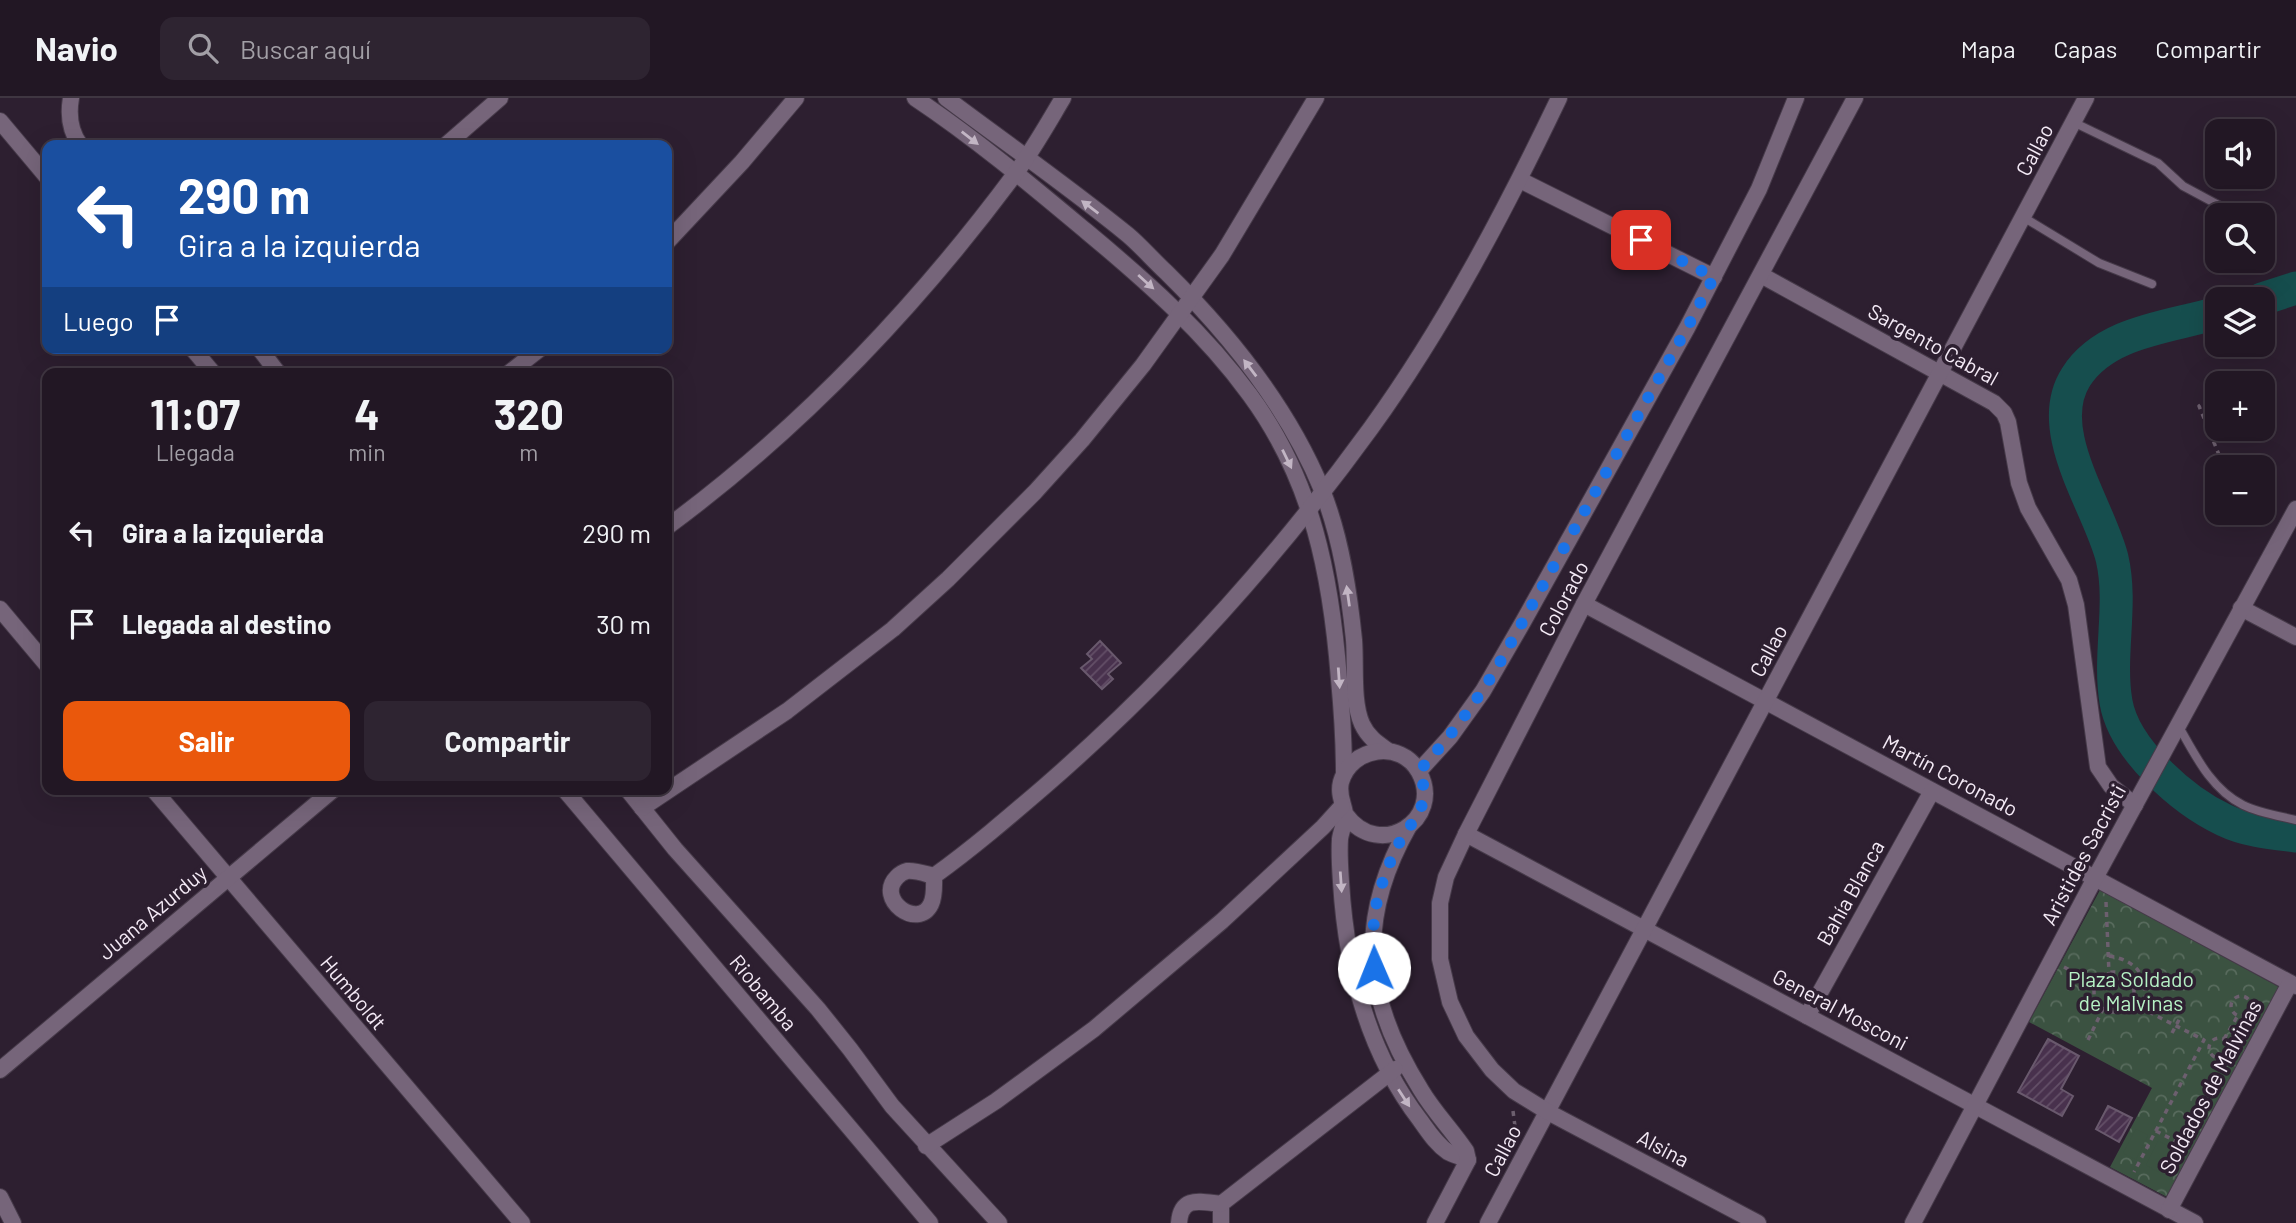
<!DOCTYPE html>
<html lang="es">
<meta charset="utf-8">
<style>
:root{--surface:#221724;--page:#2e2431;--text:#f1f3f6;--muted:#a29fa6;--line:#3f3641;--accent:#ea580c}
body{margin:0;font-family:Barlow,sans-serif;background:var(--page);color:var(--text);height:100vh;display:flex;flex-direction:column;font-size:26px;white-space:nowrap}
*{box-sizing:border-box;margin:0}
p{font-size:23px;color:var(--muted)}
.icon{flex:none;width:38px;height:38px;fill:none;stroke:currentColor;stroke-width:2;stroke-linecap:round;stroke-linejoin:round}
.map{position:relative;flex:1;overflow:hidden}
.details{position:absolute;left:42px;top:270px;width:630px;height:427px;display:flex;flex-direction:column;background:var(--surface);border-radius:14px;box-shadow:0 7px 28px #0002,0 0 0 2px var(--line)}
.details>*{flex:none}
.banner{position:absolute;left:42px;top:42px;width:630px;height:214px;border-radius:14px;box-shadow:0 7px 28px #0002,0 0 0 2px var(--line);background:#1a4fa0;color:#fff;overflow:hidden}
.buttons{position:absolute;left:2205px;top:21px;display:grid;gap:14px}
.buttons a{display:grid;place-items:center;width:70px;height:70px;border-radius:14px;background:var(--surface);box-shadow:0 7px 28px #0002,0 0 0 2px var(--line);font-size:35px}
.pin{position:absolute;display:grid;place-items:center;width:60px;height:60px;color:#fff;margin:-30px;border-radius:14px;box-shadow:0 4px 10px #0006}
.me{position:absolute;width:77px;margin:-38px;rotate:359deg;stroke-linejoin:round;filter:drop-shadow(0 0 5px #0008)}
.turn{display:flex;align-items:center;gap:24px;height:147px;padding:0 21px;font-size:32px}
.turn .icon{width:91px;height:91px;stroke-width:2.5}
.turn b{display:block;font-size:49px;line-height:60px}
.then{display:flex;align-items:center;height:66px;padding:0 21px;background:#0003;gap:14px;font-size:26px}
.eta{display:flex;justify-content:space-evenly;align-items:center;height:119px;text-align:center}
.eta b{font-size:42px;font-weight:700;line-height:49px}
.primary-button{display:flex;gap:14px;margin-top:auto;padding:14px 21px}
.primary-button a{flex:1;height:80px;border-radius:14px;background:var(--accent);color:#fff;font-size:28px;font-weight:700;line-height:80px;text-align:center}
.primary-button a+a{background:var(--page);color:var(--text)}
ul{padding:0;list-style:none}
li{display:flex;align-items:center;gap:21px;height:91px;padding:0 21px}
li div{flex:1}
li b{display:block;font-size:26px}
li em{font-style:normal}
header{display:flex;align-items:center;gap:42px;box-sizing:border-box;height:98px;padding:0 35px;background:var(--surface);border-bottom:2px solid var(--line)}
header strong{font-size:33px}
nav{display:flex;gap:38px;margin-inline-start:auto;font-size:24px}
.search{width:490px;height:63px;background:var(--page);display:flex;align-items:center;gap:18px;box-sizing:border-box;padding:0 24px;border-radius:14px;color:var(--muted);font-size:26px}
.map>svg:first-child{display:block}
.park{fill:url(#park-crowns)}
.pitch{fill:#3b5241}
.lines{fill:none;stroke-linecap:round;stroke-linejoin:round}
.river{stroke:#164e4e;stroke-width:33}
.building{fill:url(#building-hatch);stroke:#69596d;stroke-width:2}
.lane-casing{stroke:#463a49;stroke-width:10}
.street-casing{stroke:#463a49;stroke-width:18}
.path{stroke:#6c5f6e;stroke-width:3.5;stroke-dasharray:5 5;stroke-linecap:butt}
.lane{stroke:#76657a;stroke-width:8}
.street{stroke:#76657a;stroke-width:16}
.oneway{fill:#c2b5c4}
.route{stroke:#1a73e8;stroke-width:12;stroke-dasharray:0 21.6}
.labels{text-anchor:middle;stroke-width:7;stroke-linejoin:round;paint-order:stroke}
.street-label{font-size:21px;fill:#f4eaf6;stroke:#2d1f30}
.park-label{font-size:21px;fill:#b6f2c5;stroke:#2d1f30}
</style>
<header>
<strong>Navio</strong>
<div class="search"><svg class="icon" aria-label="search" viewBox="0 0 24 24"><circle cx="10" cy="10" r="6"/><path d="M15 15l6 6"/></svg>Buscar aquí</div>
<nav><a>Mapa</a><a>Capas</a><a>Compartir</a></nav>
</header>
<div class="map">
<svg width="2296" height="1125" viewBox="0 0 2296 1125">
<defs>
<pattern id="park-crowns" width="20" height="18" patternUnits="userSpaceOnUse" patternTransform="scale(1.75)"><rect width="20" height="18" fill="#3b5241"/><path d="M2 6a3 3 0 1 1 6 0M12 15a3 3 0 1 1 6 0" fill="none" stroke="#586b5d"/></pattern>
<pattern id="building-hatch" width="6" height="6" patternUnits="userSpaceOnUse" patternTransform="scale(1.75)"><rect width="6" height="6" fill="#48314d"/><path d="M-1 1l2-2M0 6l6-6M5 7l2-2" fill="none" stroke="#634f67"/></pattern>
</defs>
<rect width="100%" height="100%" fill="#2d1f30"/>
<path class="park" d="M2100,792L2279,889L2167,1099L2110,1069L2152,990L2029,924Z"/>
<g class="pitch">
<path d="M2136,1031L2148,1037L2136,1062L2123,1055Z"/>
<path d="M2158,1043L2171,1049L2158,1074L2146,1067Z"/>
</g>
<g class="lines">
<g class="river">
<path d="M2262,201L2296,190"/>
<path d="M2217,215C2170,229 2105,233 2076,279C2042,332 2099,408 2112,460C2123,507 2108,556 2116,604C2124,651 2182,702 2224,722C2247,733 2271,735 2296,738"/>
</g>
</g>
<g class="building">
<path d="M1100,543L1121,565L1108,576L1113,581L1102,591L1081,570L1092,561L1087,556Z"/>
<path d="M2048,941L2079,958L2061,991L2073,998L2062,1018L2018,994Z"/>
<path d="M2108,1008L2132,1020L2119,1044L2096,1031Z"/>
</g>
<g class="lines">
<g class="lane-casing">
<g id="lane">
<path d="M2073,24L2158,65L2183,88L2237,117"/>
<path d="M2023,119L2099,165L2152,186"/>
<path d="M2178,627C2195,657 2211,691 2243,707C2259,715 2279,718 2296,722"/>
</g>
</g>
<g class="street-casing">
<g id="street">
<path d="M71,0C68,17 70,33 80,47"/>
<path d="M915,0C975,40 1031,87 1086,133C1146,183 1204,234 1250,297C1313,383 1331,478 1339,581C1342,613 1344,644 1344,676"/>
<path d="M946,0C1006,45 1069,89 1128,137C1141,148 1153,162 1166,174C1229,236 1288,309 1322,392C1341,439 1349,492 1354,542C1356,567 1352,604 1362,626C1368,639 1377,645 1387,652"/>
<path d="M0,23L47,79"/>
<path d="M446,47L500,0"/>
<path d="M1520,82L1714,179"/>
<path d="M667,144L742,64L796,0"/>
<path d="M1761,177L1994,305L2004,315L2008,324L2019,385L2028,410L2069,482L2076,507L2098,669L2111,688L2135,707"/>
<path d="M192,250L213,275"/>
<path d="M259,250L278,275"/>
<path d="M509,275L541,250"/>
<path d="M667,429C800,331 916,209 1015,76C1033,52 1048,25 1063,0"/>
<path d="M1584,506L2296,888"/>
<path d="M2241,510L2296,539"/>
<path d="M0,511L47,567"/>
<path d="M1419,673L1450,639L1483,593L1523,524L1687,230L1759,91L1796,0"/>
<path d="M153,691L522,1125"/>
<path d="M564,691L930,1125"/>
<path d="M627,691L675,751L818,911L850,951L892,1008L999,1125"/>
<path d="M642,710L787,613L893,531L948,481L1035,394L1082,342L1143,267L1222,157L1316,0"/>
<path d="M1346,717C1379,763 1445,722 1419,674C1401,641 1351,649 1341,684C1338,696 1343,704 1345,715C1346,723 1341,733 1340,741C1339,755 1340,769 1341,784C1346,868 1368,954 1420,1022C1428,1033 1436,1046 1448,1054C1454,1057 1461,1059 1468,1062"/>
<path d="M1409,728C1355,823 1364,901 1421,992C1434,1014 1452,1032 1466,1053L1468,1062L1435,1125"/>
<path d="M1466,736L2195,1125"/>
<path d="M934,778C934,786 935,798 931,806C918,833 875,801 897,779C900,776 903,774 907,773C915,772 926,776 934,778C973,750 1009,719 1045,688C1167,582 1276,461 1371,330C1444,229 1505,113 1559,0"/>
<path d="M1807,918L1932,693"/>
<path d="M0,972L334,691"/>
<path d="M926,1048L996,1003L1094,931L1222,823L1323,729L1342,708"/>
<path d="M0,1099L13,1125"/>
<path d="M1221,1106V1125"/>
<path d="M2169,1112L2290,885"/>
<path d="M1179,1125C1181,1097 1201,1104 1221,1106L1395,971"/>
<path d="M1488,1125L2086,0"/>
<path d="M1758,1125L1548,1014L1514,993L1492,972L1466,938L1450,904L1440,861V805L1446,779L1466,736L1584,506L1855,0"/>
<path d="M1913,1125L2095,780L2296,411"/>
</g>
</g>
<g class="path">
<path d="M2234,285L2244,278"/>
<path d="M2217,296L2199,308L2224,369"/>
<path d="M2263,415L2273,420"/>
<path d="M2106,804L2109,875"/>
<path d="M2109,858C2140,863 2149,881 2144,911"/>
<path d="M2064,869L2096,886"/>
<circle cx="2114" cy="894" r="20"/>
<circle cx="2241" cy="908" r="10"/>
<path d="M2131,905L2204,942L2134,1074"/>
<path d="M2172,935L2180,920"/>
<circle cx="2219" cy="950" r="10"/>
<path d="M2224,941L2237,919"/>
<path d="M2088,942L2103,911"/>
<path d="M1513,1013L1516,1036"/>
<path d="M2156,1033L2185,1048"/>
</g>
<use href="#lane" class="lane"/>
<use href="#street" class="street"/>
</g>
<defs><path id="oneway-solid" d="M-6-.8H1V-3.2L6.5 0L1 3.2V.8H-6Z" transform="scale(1.75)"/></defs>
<g class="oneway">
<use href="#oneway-solid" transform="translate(970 40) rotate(38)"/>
<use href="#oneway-solid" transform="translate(1090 109) rotate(-143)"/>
<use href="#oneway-solid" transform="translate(1146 184) rotate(42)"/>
<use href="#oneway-solid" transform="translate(1250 270) rotate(-127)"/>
<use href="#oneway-solid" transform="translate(1287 361) rotate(64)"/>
<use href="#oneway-solid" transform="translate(1348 498) rotate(-98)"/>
<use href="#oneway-solid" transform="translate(1339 580) rotate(86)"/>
<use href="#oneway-solid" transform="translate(1341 784) rotate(86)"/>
<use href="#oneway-solid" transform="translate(1404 1000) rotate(57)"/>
</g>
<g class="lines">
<path class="route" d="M1374,870C1373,845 1372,822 1378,799C1383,781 1390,763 1398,747C1414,718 1433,708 1419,673C1449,640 1476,605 1499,566L1687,230L1714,179L1641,142"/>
</g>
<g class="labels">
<g class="street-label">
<text transform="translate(2035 52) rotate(-62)" y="7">Callao</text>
<text transform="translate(1933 247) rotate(29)" y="7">Sargento Cabral</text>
<text transform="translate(1564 501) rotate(-62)" y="7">Colorado</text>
<text transform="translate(1769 553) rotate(-62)" y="7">Callao</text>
<text transform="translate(1950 678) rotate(28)" y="7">Martín Coronado</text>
<text transform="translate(2084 757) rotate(-62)" y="7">Aristides Sacristi</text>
<text transform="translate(1851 795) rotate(-61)" y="7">Bahía Blanca</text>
<text transform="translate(153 815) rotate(-40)" y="7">Juana Azurduy</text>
<text transform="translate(353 895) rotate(50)" y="7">Humboldt</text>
<text transform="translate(763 895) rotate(50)" y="7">Riobamba</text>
<text transform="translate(1840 912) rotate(28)" y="7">General Mosconi</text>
<text transform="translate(2211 989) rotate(-62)" y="7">Soldados de Malvinas</text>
<text transform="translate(1663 1051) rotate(28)" y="7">Alsina</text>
<text transform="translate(1503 1053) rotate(-62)" y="7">Callao</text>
</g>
<g class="park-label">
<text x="2131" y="889">Plaza Soldado<tspan x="2131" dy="24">de Malvinas</tspan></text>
</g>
</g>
</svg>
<div class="buttons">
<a><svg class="icon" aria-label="sound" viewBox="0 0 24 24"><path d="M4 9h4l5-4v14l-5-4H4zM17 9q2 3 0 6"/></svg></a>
<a><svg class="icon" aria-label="search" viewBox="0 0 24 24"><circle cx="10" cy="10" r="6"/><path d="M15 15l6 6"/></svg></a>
<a><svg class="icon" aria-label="layers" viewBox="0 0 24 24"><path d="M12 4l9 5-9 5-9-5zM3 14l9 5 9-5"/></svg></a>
<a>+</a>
<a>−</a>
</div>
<div class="pin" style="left:1641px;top:142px;background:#d93025"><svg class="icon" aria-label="arrive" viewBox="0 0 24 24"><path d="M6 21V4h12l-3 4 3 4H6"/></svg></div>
<svg class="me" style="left:1374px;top:870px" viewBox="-20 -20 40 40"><circle r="19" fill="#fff"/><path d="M0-13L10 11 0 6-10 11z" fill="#1a73e8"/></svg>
<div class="banner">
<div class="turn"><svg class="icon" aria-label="left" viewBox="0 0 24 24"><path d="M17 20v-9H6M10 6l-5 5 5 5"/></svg><div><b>290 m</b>Gira a la izquierda</div></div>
<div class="then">Luego<svg class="icon" aria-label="arrive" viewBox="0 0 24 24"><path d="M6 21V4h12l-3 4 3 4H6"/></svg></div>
</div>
<section class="details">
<div class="eta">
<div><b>11:07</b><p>Llegada</p></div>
<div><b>4</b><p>min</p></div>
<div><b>320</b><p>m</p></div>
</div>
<ul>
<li><svg class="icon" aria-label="left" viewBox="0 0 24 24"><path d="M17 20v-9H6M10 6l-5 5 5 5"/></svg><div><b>Gira a la izquierda</b></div><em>290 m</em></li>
<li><svg class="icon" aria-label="arrive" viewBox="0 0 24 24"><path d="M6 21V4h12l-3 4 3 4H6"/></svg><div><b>Llegada al destino</b></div><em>30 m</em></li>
</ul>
<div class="primary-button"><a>Salir</a><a>Compartir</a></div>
</section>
</div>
